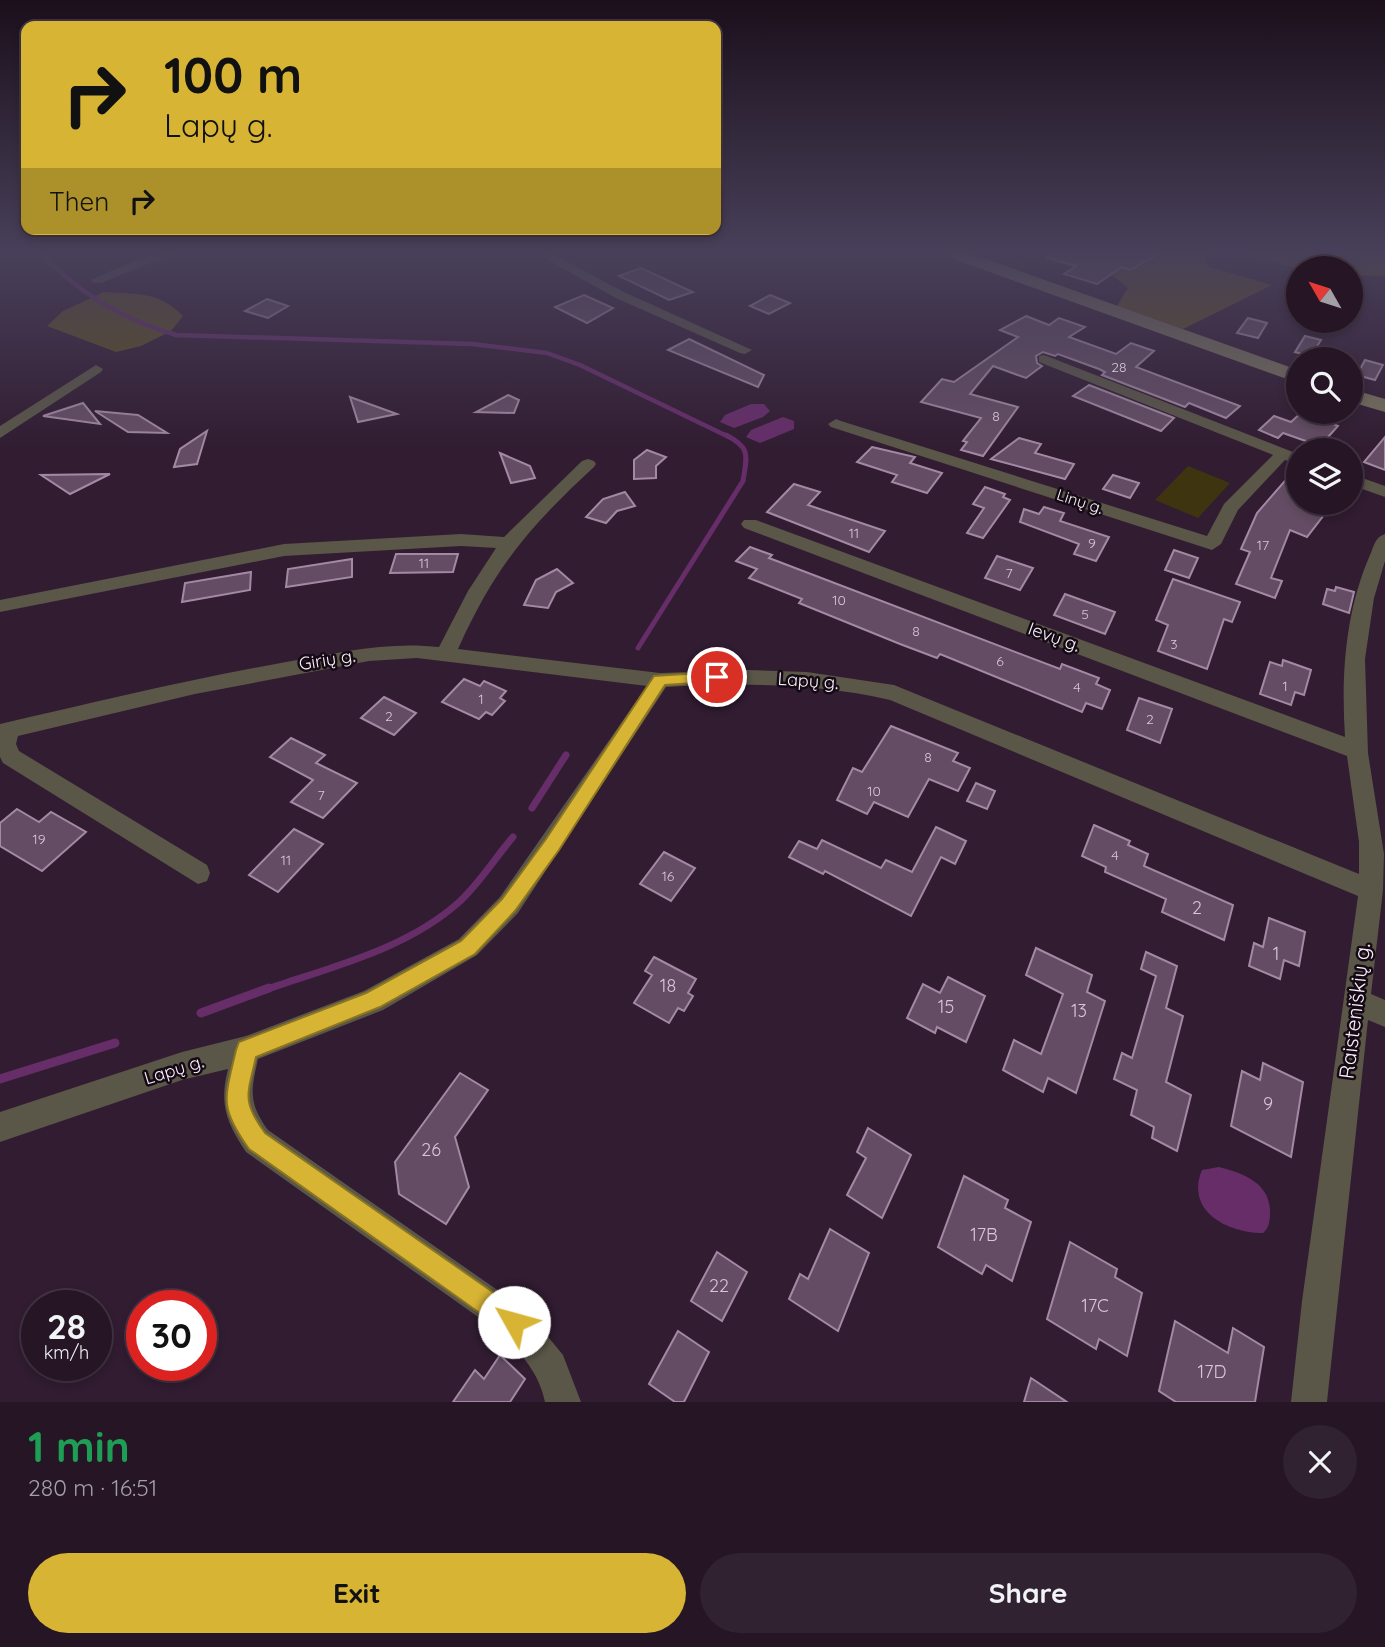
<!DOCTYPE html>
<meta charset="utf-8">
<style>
:root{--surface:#251525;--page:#312232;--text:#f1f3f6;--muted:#a39fa7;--line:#423442;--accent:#d7b434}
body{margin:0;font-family:Quicksand,sans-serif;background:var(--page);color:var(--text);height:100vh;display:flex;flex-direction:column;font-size:26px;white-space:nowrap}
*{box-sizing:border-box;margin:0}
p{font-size:23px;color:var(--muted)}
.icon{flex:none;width:38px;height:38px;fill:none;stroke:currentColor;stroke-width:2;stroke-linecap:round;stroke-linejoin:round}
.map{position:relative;height:1402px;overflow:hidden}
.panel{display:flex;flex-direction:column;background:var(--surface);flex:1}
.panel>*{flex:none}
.top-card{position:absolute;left:21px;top:21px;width:700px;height:214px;border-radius:14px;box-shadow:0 4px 10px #0003,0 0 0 2px var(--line);background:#d7b434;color:#111;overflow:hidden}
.needle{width:46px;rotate:309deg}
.fabs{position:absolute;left:1286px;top:256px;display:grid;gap:14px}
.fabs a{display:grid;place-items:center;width:77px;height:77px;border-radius:50%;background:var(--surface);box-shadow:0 4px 10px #0003,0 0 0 2px var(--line);font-size:35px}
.speed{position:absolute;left:21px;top:1290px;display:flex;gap:14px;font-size:35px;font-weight:700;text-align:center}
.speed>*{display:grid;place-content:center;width:91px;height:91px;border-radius:50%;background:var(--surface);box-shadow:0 4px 10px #0003,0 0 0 2px var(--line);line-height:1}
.speed small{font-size:18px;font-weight:400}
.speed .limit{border:10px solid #d22;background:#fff;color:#111}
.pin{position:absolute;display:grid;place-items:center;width:60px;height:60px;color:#fff;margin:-30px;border:4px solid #fff;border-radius:50%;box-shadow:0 2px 7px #0007}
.me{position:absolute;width:77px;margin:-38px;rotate:308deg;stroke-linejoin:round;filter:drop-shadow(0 0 5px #0008)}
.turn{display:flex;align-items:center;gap:24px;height:147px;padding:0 28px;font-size:32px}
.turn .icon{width:91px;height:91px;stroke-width:2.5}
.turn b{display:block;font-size:49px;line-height:60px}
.then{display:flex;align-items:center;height:66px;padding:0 28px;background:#0003;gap:14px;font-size:26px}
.round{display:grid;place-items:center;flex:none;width:74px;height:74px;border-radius:37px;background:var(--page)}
.overview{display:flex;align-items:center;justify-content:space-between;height:119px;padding:0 28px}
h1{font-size:42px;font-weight:700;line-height:52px;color:#1e9e55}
.action{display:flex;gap:14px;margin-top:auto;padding:14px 28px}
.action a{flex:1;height:80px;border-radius:42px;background:var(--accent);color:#111;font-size:28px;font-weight:700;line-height:80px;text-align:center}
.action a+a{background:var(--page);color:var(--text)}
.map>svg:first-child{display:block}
.green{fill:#3e3410}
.forest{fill:#5e501e}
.water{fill:#662d69}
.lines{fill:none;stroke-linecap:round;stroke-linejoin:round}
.stream-far3{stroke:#662d69;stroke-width:4.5}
.stream-far2{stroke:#662d69;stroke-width:5}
.stream-far1{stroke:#662d69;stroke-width:7}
.stream{stroke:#662d69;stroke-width:9}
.building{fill:#644d64;stroke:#a389a3;stroke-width:2}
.street{fill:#5a5648;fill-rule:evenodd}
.secondary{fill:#77715c;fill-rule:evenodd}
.route{fill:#d7b434;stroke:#8c7522;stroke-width:2}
.labels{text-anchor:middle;stroke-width:5;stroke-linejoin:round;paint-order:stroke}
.number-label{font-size:14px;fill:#d6c6d6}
.far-street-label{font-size:16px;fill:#fceefc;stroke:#130a14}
.street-label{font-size:18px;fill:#fceefc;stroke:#130a14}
.near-number-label{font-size:18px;fill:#d6c6d6}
.near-street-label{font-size:21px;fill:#fceefc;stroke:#130a14}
</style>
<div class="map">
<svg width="1385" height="1402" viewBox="0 0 1385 1402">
<rect width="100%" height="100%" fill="#311c31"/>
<path class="green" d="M1188,466L1230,483L1198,518L1155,500Z"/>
<g class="forest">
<path d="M1105,254H1211L1205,261L1210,267L1272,285L1183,329L1117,306L1128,288L1116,278L1098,270L1095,263Z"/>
<path d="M1243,254H1385V276L1351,275V268L1298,269Z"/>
<path d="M104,292C136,294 159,291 183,316L171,331L141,346L116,352L47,326L63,311Z"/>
</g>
<g class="water">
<path d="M751,404H764L770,411L763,417L734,428L720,422L725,415Z"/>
<path d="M783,417L794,421V429L760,443L746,437L751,430Z"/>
<path d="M1219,1167C1243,1173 1270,1183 1270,1212C1270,1221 1269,1228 1263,1233C1227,1233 1185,1211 1202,1170Z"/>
</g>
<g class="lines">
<path class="stream-far3" d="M42,254C78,293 125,320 176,335L472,344L547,353L580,365L729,437"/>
<path class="stream-far2" d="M638,648L743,481C747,455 751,448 726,435"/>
<g class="stream-far1">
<path d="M532,808L566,755"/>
<path d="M265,990C330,967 405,950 458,903C479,884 495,858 513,837"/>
</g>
<g class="stream">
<path d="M201,1013L269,988"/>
<path d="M0,1079L115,1043"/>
</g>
</g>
<g class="building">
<path d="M1048,254H1158L1130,270L1122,267L1097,284L1064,274L1076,266L1047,258Z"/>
<path d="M641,268L693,292L669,300L619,276Z"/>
<path d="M584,295L613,308L587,323L555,307Z"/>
<path d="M770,295L790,303L769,314L750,306Z"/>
<path d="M267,299L288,306L268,318L245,311Z"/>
<path d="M1026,316L1049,325L1059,318L1085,327L1069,337L1116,354L1131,343L1154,351L1136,367L1240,406L1226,418L1189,403L1185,407L1102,375L1105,372L1099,369L1058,354L1055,356L1043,352L1036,356L1037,363L1042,366L1026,378L993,366L970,394L1018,407L983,456L961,450L967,442L963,441L981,418L921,402L942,379L954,382L1018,337L1000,330Z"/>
<path d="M1248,318L1267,323L1258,338L1237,333Z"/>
<path d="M1305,336L1321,340L1311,356L1295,352Z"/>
<path d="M689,339L764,375L758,387L668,350Z"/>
<path d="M1365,360L1383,365L1375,380L1357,375Z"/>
<path d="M1089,385L1174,418L1161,431L1073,396Z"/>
<path d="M508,395L519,400L514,413L476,412Z"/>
<path d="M350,397L397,414L358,422Z"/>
<path d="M83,403L100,424L43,416Z"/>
<path d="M95,411L138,415L167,433L128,432Z"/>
<path d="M1302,412L1338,426L1320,446L1283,433L1278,438L1259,430L1274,416L1291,422Z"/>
<path d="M207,431L197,464L174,467L180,449Z"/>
<path d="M1385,437V470L1364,462Z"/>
<path d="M1019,438L1041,444L1035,453L1074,464L1065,479L991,459Z"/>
<path d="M872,447L915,457L910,463L942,473L927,493L892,482L897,475L857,462Z"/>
<path d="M647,450L666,457L656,466V478L634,479V460Z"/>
<path d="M500,453L530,466L535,478L511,483Z"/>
<path d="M1298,466V502H1334L1307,537L1290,530L1271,578L1282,581L1275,598L1236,584L1250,552L1241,549L1257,513Z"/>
<path d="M110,474L70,494L41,475Z"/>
<path d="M1113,475L1139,483L1130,498L1103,489Z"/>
<path d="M794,484L820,492L808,505L885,531L869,552L767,512Z"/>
<path d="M985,487L1005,494L1003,497L1010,500L983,538L967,533L984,508L973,504Z"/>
<path d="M625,492L635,506L617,511L606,523L586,517L603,499Z"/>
<path d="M1044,507L1064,513L1060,521L1109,537L1096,561L1074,554L1079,544L1020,522L1024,509L1039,514Z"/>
<path d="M750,547L772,555L769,558L1060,669L1062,664L1099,678L1096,684L1110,690L1102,709L1086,703L1082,712L940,654L937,658L900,644L799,603L802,599L749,578L757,569L736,561Z"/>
<path d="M1174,550L1198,558L1189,578L1165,570Z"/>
<path d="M396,554H458L453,572L390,573Z"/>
<path d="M997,556L1033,568L1020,590L985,578Z"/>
<path d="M352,559V577L286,587L288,569Z"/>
<path d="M557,569L573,583L556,592L548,608L524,605L536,580Z"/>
<path d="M251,572L250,590L182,602L185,583Z"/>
<path d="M1173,579L1240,602L1232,622L1224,619L1207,669L1158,651L1168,625L1156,620Z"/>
<path d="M1336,587L1354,592L1349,613L1323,604L1327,589L1335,591Z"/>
<path d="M1065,594L1115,612L1105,634L1054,615Z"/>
<path d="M1283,660L1311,670L1304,695L1295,692L1291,705L1260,694L1270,662L1282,666Z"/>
<path d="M464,679L480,686L484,681L506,691L500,698L505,701L492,715L486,712L479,719L442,702Z"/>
<path d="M384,697L416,713L394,735L361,718Z"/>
<path d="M1139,698L1172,709L1160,743L1127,730Z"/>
<path d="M891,726L958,753L953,761L970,768L958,791L929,779L908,817L874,802L867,814L837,800L853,768L862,772Z"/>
<path d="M291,738L325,755L316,763L357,783L323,818L291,802L313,780L270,757Z"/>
<path d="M976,783L995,791L987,809L967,801Z"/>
<path d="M17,809L39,822L51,812L86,832L42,871L0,846V823Z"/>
<path d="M1094,825L1130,841L1128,845L1148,854L1144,866L1233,905L1224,940L1162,912L1166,899L1105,872L1106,867L1082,856Z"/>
<path d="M936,827L966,841L955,864L941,857L911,916L825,871L823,874L789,857L799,841L817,849L822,840L881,868L886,860L912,872Z"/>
<path d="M294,829L323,844L278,892L249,875Z"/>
<path d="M664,852L695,868L671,901L640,884Z"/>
<path d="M1269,918L1305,932L1299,966L1284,960L1280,979L1249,966L1254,943L1263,947Z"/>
<path d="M1036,948L1092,975L1087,992L1105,1001L1076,1093L1048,1078L1043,1092L1003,1070L1014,1040L1041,1054L1063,994L1026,975Z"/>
<path d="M1146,952L1177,966L1166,1008L1183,1016L1166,1082L1191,1095L1177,1151L1152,1138L1154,1127L1131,1115L1137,1090L1114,1079L1122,1053L1132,1058L1156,976L1141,969Z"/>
<path d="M654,957L696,979L688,993L693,996L684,1011L678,1008L669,1023L634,1003L652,975L645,971Z"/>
<path d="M948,977L985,996L966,1042L937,1027L935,1033L907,1018L923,984L940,993Z"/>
<path d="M1263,1063L1303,1082L1291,1157L1231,1126L1242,1071L1260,1080Z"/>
<path d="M460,1073L488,1090L455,1137L469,1187L446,1224L399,1194L395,1162Z"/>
<path d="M868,1128L911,1155L882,1218L847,1195L866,1158L857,1152Z"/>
<path d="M964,1176L1008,1200L1005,1208L1031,1222L1012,1281L986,1265L982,1274L938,1247Z"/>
<path d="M830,1229L869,1253L838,1331L789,1299L800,1274L808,1279Z"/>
<path d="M1070,1242L1117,1269L1115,1277L1142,1293L1127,1356L1099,1339L1096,1349L1047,1319Z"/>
<path d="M717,1252L747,1272L722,1321L691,1301Z"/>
<path d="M1175,1321L1228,1353L1233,1328L1264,1347L1255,1402H1176L1159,1391Z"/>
<path d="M678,1331L709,1352L684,1402H675L649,1384Z"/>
<path d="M500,1355L525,1379L510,1402H453L475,1370L484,1379Z"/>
<path d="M1031,1378L1067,1402H1024Z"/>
</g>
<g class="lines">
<g class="street">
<path d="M160,254H182L150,263L101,283H93L91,280L143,257Z"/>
<path d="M537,254H552L624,292L752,350L745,354L740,353L616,298Z"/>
<path d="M1044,355L1298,454V464L1285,460L1238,510L1221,544L1212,550L831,427L828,424L836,419L841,421L1207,536L1224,504L1273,455L1039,362V356Z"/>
<path d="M96,365L103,369L101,372L0,438V426Z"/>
<path d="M588,459L594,461L596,464L594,467C529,527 495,567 458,649L660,673L748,670L807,672L894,685L1359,874V842L1347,756L744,528L741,524L744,520H756L1345,737C1341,676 1345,612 1370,555C1374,546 1375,537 1385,534V561L1374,598L1365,659L1368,753L1384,854L1383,890L1371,994L1385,1000V1027L1368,1020L1327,1402H1291L1302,1301L1358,896L890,700C816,683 742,683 666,687L518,913L477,955L383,1010L258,1059C251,1091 248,1102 268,1130L526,1310L563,1355L581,1402H545C539,1373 522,1355 502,1334L246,1152C226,1122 219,1104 228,1069L182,1080L0,1142V1112L182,1052L246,1036L364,991L459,939L500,897L647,686L417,658L369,661L195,694L18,736L16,744L19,751L207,865L210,873L207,881L198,884L3,763L0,757V724C95,702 190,679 286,662C337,653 388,641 439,647L468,591L496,548L461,546L284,556L0,612V600L284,544L461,534L504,537L582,461Z"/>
<path d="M1351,474L1385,486V497L1351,485Z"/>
</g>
<g class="secondary">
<path d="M949,254H972L1298,370V383L951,258Z"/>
<path d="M1351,389L1385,399V412L1351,402Z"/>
</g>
</g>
<linearGradient id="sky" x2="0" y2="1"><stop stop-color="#1b0f1b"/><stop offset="0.56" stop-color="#48405a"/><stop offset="1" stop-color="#48405a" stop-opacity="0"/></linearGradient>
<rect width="1385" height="450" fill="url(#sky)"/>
<path class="route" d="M717,672L725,677L722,681L665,685L559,850L515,911L475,954L380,1007L256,1057C248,1094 241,1100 265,1133L523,1313L527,1322L523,1331L514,1335L505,1331L249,1149C218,1106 225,1098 236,1050L239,1042L366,993L461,941L502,899L546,839L654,676Z"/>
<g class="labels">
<g class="number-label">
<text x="1119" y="372">28</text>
<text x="996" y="421">8</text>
<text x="854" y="538">11</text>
<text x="1092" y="548">9</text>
<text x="1263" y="550">17</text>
<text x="424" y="568">11</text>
<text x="1009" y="578">7</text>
<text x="839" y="605">10</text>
<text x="1085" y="619">5</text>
<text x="916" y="636">8</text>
<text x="1174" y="649">3</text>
<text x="1000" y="666">6</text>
<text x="1285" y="691">1</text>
<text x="1077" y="692">4</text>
<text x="481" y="704">1</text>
<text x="389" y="721">2</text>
<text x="1150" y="724">2</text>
<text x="928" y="762">8</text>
<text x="874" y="796">10</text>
<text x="321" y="800">7</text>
<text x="39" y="844">19</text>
<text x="1115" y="860">4</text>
<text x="286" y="865">11</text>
<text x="668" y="881">16</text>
</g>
<g class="far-street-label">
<text transform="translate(1080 501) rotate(18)" y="6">Linų g.</text>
</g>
<g class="street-label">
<text transform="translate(1054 637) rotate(20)" y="6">Ievų g.</text>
<text transform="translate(327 660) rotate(-9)" y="6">Girių g.</text>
<text transform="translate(808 681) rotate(4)" y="6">Lapų g.</text>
<text transform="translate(174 1070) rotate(-17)" y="6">Lapų g.</text>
</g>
<g class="near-number-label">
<text x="1197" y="914">2</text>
<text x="1276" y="960">1</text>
<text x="668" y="992">18</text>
<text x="946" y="1013">15</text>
<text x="1079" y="1017">13</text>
<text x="1268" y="1110">9</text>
<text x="431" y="1156">26</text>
<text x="984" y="1241">17B</text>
<text x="719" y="1292">22</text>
<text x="1095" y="1312">17C</text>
<text x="1212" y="1378">17D</text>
</g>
<g class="near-street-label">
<text transform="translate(1355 1011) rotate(-83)" y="7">Raisteniškių g.</text>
</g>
</g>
</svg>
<div class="fabs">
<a><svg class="needle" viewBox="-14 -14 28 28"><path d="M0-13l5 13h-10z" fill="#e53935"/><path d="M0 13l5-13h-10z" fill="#a39fa7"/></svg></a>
<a><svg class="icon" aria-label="search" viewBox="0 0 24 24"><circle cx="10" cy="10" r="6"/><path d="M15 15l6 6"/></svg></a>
<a><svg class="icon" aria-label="layers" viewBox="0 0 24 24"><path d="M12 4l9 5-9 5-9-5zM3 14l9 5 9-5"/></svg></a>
</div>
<div class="speed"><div>28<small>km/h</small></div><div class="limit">30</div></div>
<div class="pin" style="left:717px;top:677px;background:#d93025"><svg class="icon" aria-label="arrive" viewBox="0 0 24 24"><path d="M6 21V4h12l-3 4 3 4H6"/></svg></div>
<svg class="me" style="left:514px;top:1322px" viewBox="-20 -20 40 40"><circle r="19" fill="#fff"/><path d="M0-13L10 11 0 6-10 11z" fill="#d7b434"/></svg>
<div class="top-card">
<div class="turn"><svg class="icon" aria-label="right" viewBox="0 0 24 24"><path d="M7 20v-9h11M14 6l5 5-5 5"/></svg><div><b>100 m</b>Lapų g.</div></div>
<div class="then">Then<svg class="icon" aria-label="right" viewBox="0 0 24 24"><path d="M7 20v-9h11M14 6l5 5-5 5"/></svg></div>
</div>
</div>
<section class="panel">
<div class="overview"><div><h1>1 min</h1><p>280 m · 16:51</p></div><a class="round"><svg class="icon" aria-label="close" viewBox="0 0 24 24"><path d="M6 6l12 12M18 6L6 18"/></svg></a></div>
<div class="action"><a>Exit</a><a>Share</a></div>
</section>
